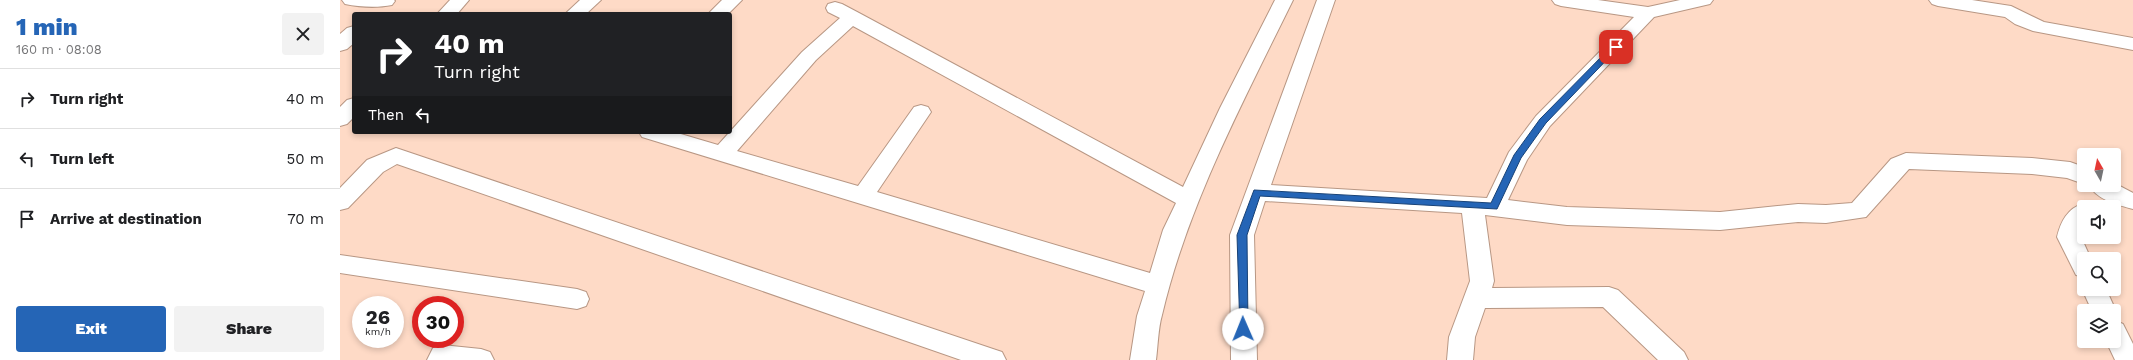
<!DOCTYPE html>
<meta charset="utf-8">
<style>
:root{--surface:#fff;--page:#f2f2f2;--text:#202124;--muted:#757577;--line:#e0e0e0;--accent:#2565b6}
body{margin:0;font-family:"Work Sans",sans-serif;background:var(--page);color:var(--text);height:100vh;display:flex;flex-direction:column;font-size:15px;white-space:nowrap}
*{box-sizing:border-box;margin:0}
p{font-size:13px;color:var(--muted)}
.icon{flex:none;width:22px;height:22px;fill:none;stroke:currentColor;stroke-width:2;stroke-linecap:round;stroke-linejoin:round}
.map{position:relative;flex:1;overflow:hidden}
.details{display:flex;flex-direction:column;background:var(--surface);width:340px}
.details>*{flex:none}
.hud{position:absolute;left:12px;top:12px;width:380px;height:122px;border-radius:4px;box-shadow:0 2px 6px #0003;background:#202124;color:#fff;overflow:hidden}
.needle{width:26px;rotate:351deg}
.buttons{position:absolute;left:1737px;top:148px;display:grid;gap:8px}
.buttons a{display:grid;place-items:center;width:44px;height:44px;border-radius:4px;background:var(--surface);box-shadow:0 2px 6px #0003;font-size:20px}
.speed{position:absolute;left:12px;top:296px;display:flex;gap:8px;font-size:20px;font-weight:700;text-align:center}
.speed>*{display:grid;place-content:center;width:52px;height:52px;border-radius:50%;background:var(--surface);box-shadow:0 2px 6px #0003;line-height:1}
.speed small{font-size:10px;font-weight:400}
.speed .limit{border:6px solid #d22;background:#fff;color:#111}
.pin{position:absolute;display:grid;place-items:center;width:34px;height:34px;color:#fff;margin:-17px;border-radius:8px;box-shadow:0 2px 6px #0006}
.me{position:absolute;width:44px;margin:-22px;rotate:359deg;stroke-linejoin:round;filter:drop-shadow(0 0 3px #0008)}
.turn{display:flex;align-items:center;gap:14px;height:84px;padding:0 16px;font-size:18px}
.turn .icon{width:52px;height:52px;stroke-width:2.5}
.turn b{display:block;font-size:28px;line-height:34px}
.then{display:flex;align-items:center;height:38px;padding:0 16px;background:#0003;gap:8px;font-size:15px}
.round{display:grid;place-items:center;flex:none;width:42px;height:42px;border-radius:4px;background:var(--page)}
.head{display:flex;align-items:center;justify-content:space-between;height:68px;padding:0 16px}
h1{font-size:24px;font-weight:800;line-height:30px;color:var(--accent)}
.button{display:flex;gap:8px;margin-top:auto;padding:8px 16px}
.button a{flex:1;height:46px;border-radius:4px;background:var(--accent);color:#fff;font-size:16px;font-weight:800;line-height:46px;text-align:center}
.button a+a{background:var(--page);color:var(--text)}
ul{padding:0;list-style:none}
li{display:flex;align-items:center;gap:12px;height:60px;padding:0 16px;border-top:1px solid var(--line)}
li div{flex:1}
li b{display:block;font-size:15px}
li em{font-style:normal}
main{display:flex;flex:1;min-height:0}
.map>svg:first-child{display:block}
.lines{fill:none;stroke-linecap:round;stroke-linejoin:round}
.minor-casing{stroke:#b89784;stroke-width:2}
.minor{fill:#fff;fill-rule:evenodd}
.route{fill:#2565b6;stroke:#184276}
</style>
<main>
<section class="details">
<div class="head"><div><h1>1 min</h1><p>160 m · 08:08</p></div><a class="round"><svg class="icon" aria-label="close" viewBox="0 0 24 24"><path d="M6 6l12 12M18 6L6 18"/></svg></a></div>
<ul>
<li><svg class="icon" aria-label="right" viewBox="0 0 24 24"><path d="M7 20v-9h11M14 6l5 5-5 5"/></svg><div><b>Turn right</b></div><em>40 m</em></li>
<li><svg class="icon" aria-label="left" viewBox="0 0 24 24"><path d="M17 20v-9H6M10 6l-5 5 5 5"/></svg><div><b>Turn left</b></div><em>50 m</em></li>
<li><svg class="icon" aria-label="arrive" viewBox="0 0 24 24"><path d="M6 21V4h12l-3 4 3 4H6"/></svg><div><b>Arrive at destination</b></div><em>70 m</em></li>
</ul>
<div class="button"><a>Exit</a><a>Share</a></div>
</section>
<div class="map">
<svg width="1793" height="360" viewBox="0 0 1793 360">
<rect width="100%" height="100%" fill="#fedac6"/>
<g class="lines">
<g class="minor-casing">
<g id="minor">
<path d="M2,0H54L55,1L52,5C38,8 19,7 5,4Z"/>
<path d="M110,0H129L117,14H97Z"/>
<path d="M240,0H261L246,14H225Z"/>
<path d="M382,0H402L388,14H368Z"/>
<path d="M935,0H953C903,102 848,204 822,315C818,329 818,345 816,360H790L797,316L805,291L302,137L299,132H334L378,145L462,52L500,18L488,12L486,8L488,4L495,2L502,4L519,13L843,187L880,108ZM513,26L836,203L823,230L810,273L537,192L591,112L588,107L581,105L574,107L518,186L397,151L476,60Z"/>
<path d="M977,0H995L931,185L1147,198L1169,152L1196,116L1294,17L1221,6L1215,4L1212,0H1258L1308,7L1340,0H1373L1370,4L1314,17L1210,126L1187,160L1168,200L1227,207L1380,212L1458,204L1486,205L1512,203L1551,159L1566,153L1692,158L1730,162L1744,167V184L1727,178L1692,174L1569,169L1526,217L1486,223L1458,222L1380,230L1227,225L1145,215L1154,281L1152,288L1269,287L1278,290L1344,352L1348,360H1318L1263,307L1145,308L1135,337L1133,360H1107L1109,337L1130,281L1122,213L925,201L914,235L917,360H891L890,235Z"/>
<path d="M1589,0H1632L1671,6L1704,22L1793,38V50L1693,31L1675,24L1665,17L1598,6L1592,4Z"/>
<path d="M14,26V43L7,49L0,51V34L7,28Z"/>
<path d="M14,98V117L7,124L0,126V107L7,100Z"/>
<path d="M56,148L653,349L662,352L666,360H621L57,164L43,172L8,208L0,210V188L27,160Z"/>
<path d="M1774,183L1793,193V209C1778,205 1757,200 1749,185H1774Z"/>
<path d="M1744,203L1753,207H1744V226L1741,237L1751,259H1744V277L1736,275L1717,237C1721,221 1727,209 1744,203Z"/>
<path d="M0,255L237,289L246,292L249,299L246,306L237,309L0,273Z"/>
<path d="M1744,285V289H1766L1776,311L1774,316V311H1752L1742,289Z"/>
<path d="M1774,320L1783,324L1793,344V360H1775L1766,341H1774Z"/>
<path d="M102,345L141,349L150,352L154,360H87L93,348Z"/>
</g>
</g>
<use href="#minor" class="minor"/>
</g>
<path class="route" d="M1273,45L1279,47L1206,123L1181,158L1157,209L920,196L907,235L908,329L903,333L900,332L897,235L914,190L1151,203L1174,155L1200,119Z"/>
</svg>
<div class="buttons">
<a><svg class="needle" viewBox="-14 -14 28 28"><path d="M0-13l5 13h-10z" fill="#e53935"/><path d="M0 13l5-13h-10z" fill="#757577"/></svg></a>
<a><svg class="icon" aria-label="sound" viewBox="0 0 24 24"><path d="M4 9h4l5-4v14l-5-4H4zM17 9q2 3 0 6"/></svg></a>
<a><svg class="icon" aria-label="search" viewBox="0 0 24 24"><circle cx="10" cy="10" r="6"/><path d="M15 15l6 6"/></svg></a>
<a><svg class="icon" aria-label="layers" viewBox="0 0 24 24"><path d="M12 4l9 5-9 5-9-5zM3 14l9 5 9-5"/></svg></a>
</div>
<div class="speed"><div>26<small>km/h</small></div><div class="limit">30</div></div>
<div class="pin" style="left:1276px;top:47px;background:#d93025"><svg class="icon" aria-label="arrive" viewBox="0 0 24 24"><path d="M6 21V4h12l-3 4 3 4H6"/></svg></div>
<svg class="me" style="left:903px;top:329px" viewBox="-20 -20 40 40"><circle r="19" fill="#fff"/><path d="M0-13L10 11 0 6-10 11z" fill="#2565b6"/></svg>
<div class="hud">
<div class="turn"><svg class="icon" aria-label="right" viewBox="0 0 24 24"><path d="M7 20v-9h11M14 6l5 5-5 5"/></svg><div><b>40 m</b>Turn right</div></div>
<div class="then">Then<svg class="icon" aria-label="left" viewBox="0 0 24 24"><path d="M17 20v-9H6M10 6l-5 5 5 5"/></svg></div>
</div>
</div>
</main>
